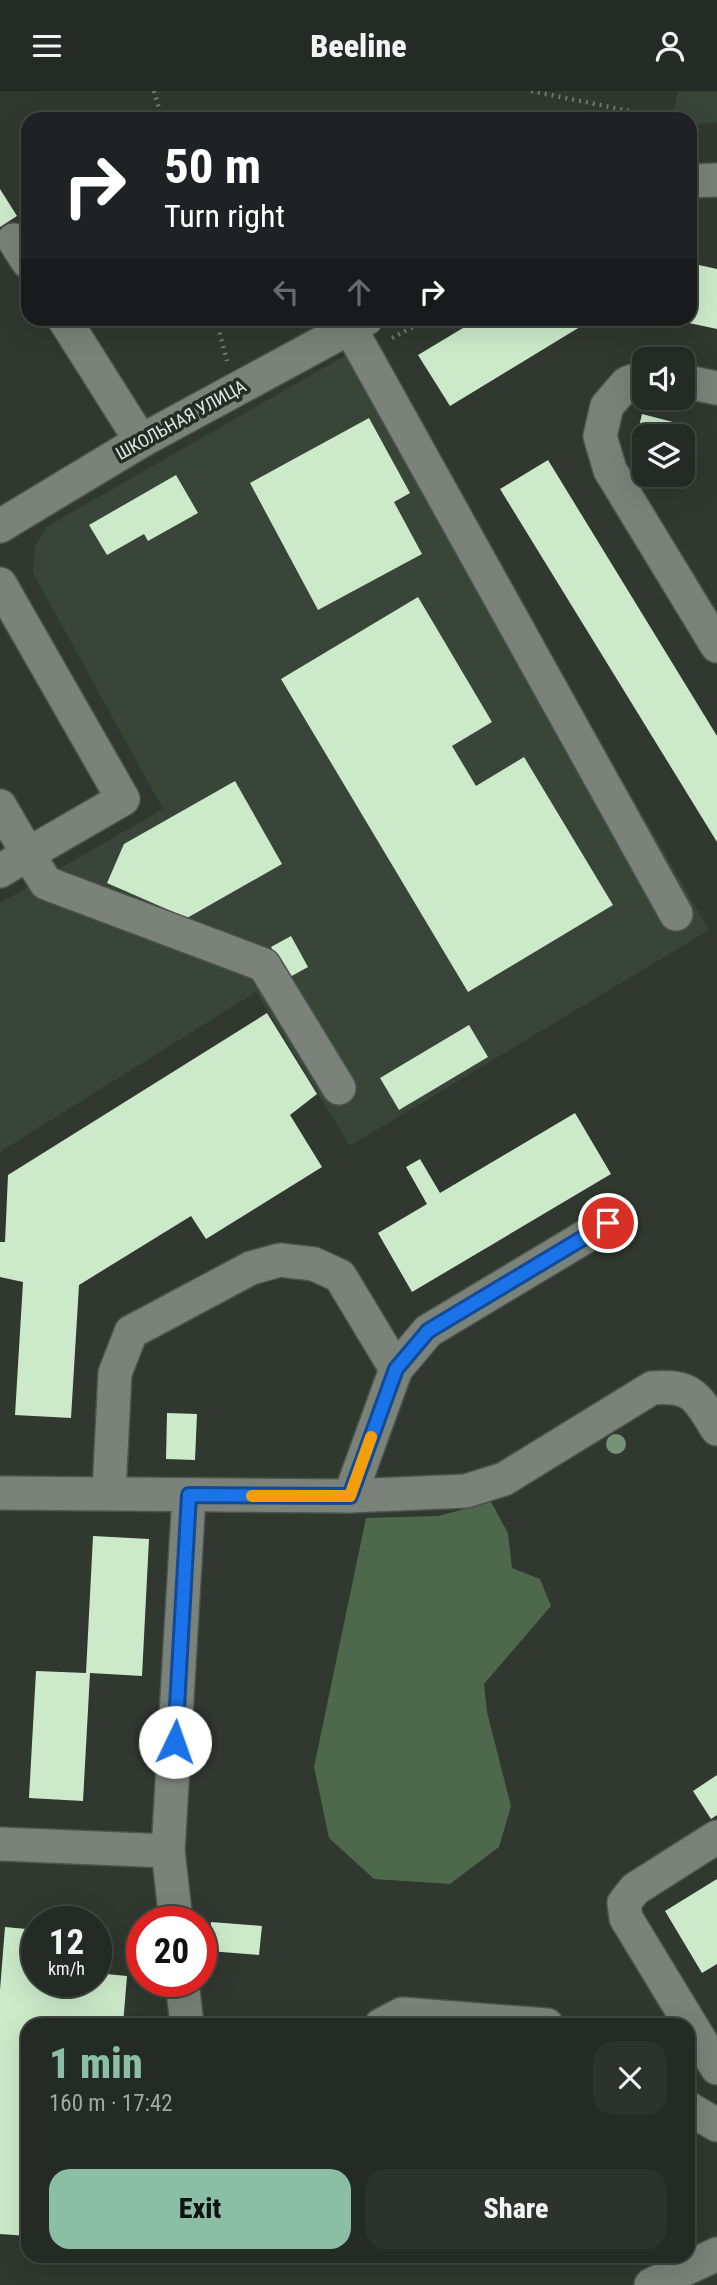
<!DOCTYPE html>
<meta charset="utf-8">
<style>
:root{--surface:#242a24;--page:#2c322c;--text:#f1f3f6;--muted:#a3a7a6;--line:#414641;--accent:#8abfa5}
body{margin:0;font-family:"Roboto Condensed",sans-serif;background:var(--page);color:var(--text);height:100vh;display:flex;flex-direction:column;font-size:26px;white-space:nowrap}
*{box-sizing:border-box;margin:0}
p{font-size:23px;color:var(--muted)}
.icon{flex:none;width:38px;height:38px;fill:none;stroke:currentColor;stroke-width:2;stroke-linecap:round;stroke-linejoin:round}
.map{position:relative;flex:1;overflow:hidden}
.sheet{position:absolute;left:21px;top:1927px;width:674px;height:245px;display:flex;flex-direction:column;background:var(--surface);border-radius:21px;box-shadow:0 7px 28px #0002,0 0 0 2px var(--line)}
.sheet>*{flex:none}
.banner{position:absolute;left:21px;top:21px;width:676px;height:214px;border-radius:21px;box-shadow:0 7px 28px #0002,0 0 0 2px var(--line);background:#202124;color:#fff;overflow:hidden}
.tools{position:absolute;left:632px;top:256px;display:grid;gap:14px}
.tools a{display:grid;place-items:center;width:63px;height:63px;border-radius:14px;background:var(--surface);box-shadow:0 7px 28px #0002,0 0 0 2px var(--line);font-size:35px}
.speed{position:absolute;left:21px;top:1815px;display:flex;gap:14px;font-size:35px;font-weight:700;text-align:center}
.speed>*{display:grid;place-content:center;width:91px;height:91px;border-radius:50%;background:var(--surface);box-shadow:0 7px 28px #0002,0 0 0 2px var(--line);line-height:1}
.speed small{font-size:18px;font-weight:400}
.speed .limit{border:10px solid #d22;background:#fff;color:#111}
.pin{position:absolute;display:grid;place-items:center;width:60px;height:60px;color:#fff;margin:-30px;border:4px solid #fff;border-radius:50%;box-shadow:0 2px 7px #0007}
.me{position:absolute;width:77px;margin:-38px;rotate:3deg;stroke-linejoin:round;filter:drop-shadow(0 0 5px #0008)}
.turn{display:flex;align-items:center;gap:24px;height:147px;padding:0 28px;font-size:32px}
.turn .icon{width:91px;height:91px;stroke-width:2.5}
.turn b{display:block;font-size:49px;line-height:60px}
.lanes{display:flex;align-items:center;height:66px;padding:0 28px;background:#0003;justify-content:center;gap:35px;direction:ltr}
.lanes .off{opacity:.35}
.round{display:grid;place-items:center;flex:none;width:74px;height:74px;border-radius:21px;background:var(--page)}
.head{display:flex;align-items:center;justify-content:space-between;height:119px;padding:0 28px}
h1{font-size:42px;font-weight:800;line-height:52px;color:var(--accent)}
.button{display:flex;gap:14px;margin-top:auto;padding:14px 28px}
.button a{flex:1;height:80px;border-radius:21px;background:var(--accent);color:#111;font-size:28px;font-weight:800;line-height:80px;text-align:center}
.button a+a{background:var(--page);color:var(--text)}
header{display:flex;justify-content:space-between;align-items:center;height:91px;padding:0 28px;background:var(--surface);font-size:32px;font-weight:800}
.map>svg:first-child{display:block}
.built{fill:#394538}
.forest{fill:#4e684c}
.building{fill:#cceaca}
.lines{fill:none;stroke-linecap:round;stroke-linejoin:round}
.minor-casing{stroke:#4d534d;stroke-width:36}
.path{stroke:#727871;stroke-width:4.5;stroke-dasharray:2 5;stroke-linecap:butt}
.minor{stroke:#7a8279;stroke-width:33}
.tree{fill:#759274}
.route-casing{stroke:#114b97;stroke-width:18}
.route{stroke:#1a73e8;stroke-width:12}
.slow{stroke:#f59e0b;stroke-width:12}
.labels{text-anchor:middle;stroke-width:7;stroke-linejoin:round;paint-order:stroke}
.street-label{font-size:18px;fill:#e3e7e2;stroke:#262d26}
</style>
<header><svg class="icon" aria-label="menu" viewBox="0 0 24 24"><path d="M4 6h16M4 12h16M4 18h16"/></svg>Beeline<svg class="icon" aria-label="person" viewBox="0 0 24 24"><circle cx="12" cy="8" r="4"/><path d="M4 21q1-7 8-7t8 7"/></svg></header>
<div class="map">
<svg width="717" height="2194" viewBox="0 0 717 2194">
<rect width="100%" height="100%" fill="#303830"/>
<g class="built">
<path d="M678,0H717V31L690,35V28H672Z"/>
<path d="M369,251L709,839L350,1055L256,901L0,1061V812L163,718L33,482L35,456L46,436Z"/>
</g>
<path class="forest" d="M491,1411L508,1442L512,1477L540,1488L551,1515L484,1593L487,1621L511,1715L499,1756L450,1793L374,1788L329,1747L314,1676L366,1427L438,1425Z"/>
<g class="building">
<path d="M0,98L17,125L0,136Z"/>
<path d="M690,172L717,178V238L675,229L690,228Z"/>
<path d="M478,228H593L450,315L418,264Z"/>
<path d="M642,323L677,332L674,345H644V358L634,356Z"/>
<path d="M369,327L410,402L394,411L422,463L318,519L250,392Z"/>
<path d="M548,369L717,645V751L500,398Z"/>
<path d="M176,384L198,422L148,450L144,443L107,464L89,434Z"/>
<path d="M418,506L492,631L452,655L476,695L524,666L613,814L468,901L281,588Z"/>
<path d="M235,690L282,773L187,827L107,792L124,753Z"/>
<path d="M291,845L308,876L288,887L271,856Z"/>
<path d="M267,922L317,1003L290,1024L322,1076L206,1148L191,1125L79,1194L71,1327L15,1324L23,1191L0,1186V1151H5L8,1084Z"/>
<path d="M469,934L488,966L399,1019L380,987Z"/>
<path d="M575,1022L611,1083L412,1201L378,1142L427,1113L406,1076L420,1068L440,1102Z"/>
<path d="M167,1322L197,1323L195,1369L166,1368Z"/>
<path d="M93,1445L149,1448L142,1585L90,1582L83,1710L29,1707L36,1580L86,1582Z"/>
<path d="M717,1684V1724L711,1728L693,1700Z"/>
<path d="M717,1788V1873L702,1882L665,1820Z"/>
<path d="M48,1823L81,1825V1830H47Z"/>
<path d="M211,1831L262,1835L259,1864L209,1860Z"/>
<path d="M5,1836L37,1839V1890H96V1882L127,1885L123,1934H28V2145L0,2143V1899Z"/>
</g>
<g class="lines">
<g class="minor-casing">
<g id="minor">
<path d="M690,90L717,89"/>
<path d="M14,149L28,171"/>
<path d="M64,228L141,350"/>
<path d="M350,237L676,823"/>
<path d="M644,286L627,292L607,315L600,345L610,379L717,555"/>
<path d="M682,290L717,297"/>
<path d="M0,435L141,350L366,228"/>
<path d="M0,493L123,708L28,763L0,715"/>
<path d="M0,780L28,763L46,792L264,874L339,997"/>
<path d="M396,1278L428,1240L608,1132"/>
<path d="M0,1402L350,1405L466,1400L504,1388L652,1297C692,1294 697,1305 717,1338"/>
<path d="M109,1402L115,1282L131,1241L251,1177L280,1169L314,1173L340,1185L396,1278L350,1405"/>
<path d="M717,1746L635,1798L624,1812L626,1827L717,1977"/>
<path d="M0,1753L168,1760L176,1830"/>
<path d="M168,1760L189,1404"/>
<path d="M182,1890L187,1934"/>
<path d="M381,1934L402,1923L547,1934"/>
<path d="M688,2017L717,2034"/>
<path d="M651,2194L717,2163"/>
</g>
</g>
<g class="path">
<path d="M154,0L162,28"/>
<path d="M531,0L669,28"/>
<path d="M216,228L227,270"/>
<path d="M392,247L428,228"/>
</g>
<use href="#minor" class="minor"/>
</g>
<circle class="tree" cx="616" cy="1353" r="10"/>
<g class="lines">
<g class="route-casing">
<path id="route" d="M175,1651L189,1404L350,1405L396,1278L428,1240L608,1132"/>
</g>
<use href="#route" class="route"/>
<path class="slow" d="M252,1405H350L371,1346"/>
</g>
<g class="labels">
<g class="street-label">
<text transform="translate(181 329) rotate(-29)" y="6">ШКОЛЬНАЯ УЛИЦА</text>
</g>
</g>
</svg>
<div class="tools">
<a><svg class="icon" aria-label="sound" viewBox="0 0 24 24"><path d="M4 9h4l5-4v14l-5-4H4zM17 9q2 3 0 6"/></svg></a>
<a><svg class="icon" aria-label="layers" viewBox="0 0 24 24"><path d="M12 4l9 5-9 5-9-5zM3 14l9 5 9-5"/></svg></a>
</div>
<div class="speed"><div>12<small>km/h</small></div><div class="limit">20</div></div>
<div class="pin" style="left:608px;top:1132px;background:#d93025"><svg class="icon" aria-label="arrive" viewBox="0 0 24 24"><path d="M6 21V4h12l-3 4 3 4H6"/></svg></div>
<svg class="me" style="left:175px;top:1651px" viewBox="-20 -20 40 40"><circle r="19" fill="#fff"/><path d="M0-13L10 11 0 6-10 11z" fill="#1a73e8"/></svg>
<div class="banner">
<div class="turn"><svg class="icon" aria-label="right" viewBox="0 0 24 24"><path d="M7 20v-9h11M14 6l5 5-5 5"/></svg><div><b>50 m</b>Turn right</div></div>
<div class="lanes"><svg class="icon off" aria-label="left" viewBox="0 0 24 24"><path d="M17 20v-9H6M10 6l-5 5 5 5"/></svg><svg class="icon off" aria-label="ahead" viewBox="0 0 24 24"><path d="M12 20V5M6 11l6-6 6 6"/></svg><svg class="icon" aria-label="right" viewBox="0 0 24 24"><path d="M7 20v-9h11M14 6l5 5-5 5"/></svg></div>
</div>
<section class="sheet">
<div class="head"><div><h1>1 min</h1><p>160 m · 17:42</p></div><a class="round"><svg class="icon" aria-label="close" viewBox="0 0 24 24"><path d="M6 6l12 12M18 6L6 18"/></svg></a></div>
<div class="button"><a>Exit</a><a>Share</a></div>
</section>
</div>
